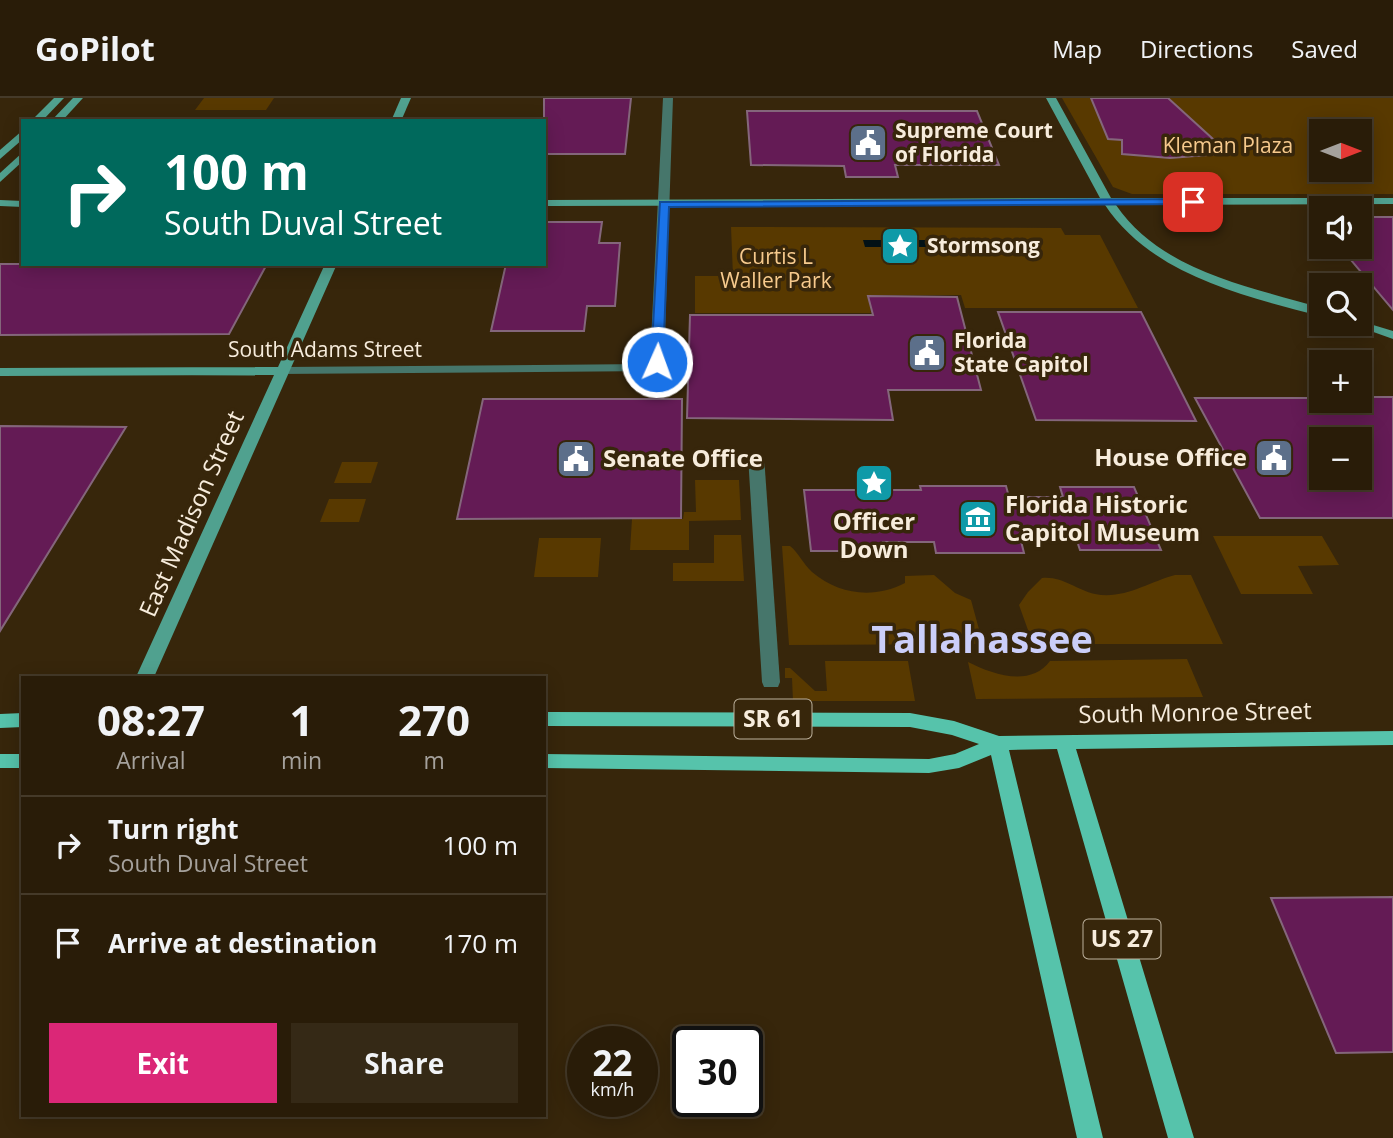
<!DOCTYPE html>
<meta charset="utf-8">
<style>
:root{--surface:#291c08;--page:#352916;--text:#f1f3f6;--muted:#a5a19c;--line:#453a29;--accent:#db2777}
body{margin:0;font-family:"Open Sans",sans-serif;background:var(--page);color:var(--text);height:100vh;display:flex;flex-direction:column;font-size:26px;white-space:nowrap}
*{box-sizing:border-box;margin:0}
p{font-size:23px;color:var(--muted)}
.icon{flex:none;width:38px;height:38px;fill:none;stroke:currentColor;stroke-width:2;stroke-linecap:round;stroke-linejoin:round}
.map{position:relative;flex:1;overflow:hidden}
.side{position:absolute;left:21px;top:578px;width:525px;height:441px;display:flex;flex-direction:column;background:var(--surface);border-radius:0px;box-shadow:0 4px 18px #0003,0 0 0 2px var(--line)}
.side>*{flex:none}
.guide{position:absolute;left:21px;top:21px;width:525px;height:147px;border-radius:0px;box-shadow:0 4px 18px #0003,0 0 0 2px var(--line);background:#00695c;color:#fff;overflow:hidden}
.needle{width:46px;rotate:90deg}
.controls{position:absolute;left:1309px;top:21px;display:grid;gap:14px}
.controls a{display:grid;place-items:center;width:63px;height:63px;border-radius:0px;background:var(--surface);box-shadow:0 4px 18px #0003,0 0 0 2px var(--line);font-size:35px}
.speed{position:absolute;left:567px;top:928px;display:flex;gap:14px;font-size:35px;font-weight:700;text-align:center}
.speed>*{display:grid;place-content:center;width:91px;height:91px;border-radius:50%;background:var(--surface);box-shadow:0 4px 18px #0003,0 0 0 2px var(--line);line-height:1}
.speed small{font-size:18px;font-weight:400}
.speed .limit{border:4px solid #111;border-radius:10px;background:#fff;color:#111}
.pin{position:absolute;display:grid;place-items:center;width:60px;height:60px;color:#fff;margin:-30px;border-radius:14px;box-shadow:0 4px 10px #0006}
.me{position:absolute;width:77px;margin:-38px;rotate:2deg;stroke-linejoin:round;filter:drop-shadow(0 0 5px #0008)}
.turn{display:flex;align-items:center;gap:24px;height:147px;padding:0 28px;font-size:32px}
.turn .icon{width:91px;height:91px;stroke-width:2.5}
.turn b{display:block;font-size:49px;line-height:60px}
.eta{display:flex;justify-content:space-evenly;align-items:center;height:119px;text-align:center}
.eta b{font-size:42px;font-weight:700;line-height:49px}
.button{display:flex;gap:14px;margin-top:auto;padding:14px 28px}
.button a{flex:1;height:80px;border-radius:0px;background:var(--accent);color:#fff;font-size:28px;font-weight:700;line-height:80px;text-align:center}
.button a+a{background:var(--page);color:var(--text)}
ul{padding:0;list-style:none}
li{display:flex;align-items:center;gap:21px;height:98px;padding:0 28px;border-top:2px solid var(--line)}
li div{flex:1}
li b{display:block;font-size:26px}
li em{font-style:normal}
header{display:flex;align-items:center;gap:42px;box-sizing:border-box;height:98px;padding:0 35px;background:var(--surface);border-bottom:2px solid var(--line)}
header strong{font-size:33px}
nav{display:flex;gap:38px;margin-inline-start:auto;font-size:24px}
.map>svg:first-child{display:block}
.green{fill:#583900;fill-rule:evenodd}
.water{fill:#021116}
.building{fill:#641b55;stroke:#84667b;stroke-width:2;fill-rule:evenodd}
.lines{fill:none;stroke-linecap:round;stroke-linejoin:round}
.street{fill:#46766b;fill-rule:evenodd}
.secondary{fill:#50a18f;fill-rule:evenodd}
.primary{fill:#56c3ab;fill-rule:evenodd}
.route{fill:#1a73e8;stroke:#114b97;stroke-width:2}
.labels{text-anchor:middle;stroke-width:7;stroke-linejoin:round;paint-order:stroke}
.far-poi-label{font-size:21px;font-weight:bold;fill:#f7ecdc;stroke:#37260b;text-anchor:start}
.far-park-label{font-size:21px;fill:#f7ca8d;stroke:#37260b}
.far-street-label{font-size:21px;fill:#f7ecdc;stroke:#37260b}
.shield{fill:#37260b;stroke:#bdb19d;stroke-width:2}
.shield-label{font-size:23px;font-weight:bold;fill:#f7ecdc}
.poi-label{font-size:24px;font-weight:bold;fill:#f7ecdc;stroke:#37260b;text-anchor:start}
.street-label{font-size:24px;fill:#f7ecdc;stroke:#37260b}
.town-label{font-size:38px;font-weight:bold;fill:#cbcef9;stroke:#37260b}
</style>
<header>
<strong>GoPilot</strong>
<nav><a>Map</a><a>Directions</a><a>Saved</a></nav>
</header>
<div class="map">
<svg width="1393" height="1040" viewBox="0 0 1393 1040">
<rect width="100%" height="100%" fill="#37260b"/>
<g class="green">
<path d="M204,0H274L266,12H195Z"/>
<path d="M1062,0H1393V96H1132L1113,89ZM1321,33H1360V72H1321Z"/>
<path d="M731,129L1061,130L1065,137H1100L1138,210H965L961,197H868L871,215H695V178H733Z"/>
<path d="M342,364H378L371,385H334Z"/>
<path d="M695,382H739L741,422L689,423V452H630L632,421H683L684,414H696Z"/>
<path d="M329,401H366L359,424H320Z"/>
<path d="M714,437H741L744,483H673V465H714Z"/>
<path d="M1213,438H1322L1339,467L1298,468L1313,496H1241Z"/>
<path d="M539,440H601L598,479H534Z"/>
<path d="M782,448H790C799,455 803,466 812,474C839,497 874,501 905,485V478L934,477L955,495L971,502L983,546L789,547Z"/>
<path d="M1175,477H1191L1223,546H1033L1019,507L1028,494L1042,480C1063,478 1076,492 1095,496C1123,502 1149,484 1175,477Z"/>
<path d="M1187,561L1203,599L976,601L968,564C992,576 1030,590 1050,563Z"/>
<path d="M825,563H908L915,603H793L792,580H785V570H790L815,593H827Z"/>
</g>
<path class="water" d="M863,142H935L937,149H865Z"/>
<g class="building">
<path d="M544,0H631L625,56H544Z"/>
<path d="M1091,0H1168L1213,41L1201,42L1221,56L1170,60L1122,56V42L1108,41Z"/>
<path d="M747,13H977L999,67H895L898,79H846L844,68L751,67Z"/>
<path d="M1360,119H1393V212L1340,149H1360Z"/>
<path d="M544,124H602L599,145H620L615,208H587L584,233H491L506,166H544Z"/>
<path d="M0,166H267L229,236L0,237Z"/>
<path d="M868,198L957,199L981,292H888L893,322L687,320L690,217H873Z"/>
<path d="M998,214H1141L1196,323L1036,322Z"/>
<path d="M1360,299H1393V420H1260L1195,300H1321V303H1360ZM1321,341H1360V380H1321Z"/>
<path d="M483,301H682L681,420L457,421Z"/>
<path d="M0,328L126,329L0,533Z"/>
<path d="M920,388H1006L1009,399H1063L1060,389H1134L1161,452H1080L1077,443H1021L1024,455H936L934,444H883L885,453H811L804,392H921Z"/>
<path d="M1393,799V954L1336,955L1271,800Z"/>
</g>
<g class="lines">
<g class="street">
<path d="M663,0H673L664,264L656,273L278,276V270L283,269L647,266L650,263Z"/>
<path d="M756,353L764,358L780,584L778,589H764L762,584L748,358Z"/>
</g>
<g class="secondary">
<path d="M54,0H64L42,23H31Z"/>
<path d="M73,0H83L62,23H51Z"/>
<path d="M401,0H411L401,23H391Z"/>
<path d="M1046,0H1056L1111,100H1393V106L1116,107C1162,174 1249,188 1321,210V218C1243,198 1152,177 1105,107L544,108V102L1100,100Z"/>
<path d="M23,32V41L0,61V52Z"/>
<path d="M23,54V63L0,84V75Z"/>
<path d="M0,102L23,103V109L0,108Z"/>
<path d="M325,166H337L154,579H136L274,277L0,278V270L278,269Z"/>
<path d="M1360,223L1393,233V241L1351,226H1360Z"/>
</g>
<g class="primary">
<path d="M544,614L910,615L954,623L999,638L1393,633V647L1076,651L1194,1040H1168L1057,651L1009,652L1103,1040H1077L991,657L959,670L929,675L544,670V656L929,661L955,656L979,646L952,637L910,629L544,628Z"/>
<path d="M23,615V629L0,630V616Z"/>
<rect x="0" y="656" width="23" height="14"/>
</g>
</g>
<path class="route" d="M1193,101L1197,102V106L669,109L663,264L657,268L651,264L660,104Z"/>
<defs>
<g id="civic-square" transform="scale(2.0125)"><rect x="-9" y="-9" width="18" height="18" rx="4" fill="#5c6f8a" stroke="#37260b"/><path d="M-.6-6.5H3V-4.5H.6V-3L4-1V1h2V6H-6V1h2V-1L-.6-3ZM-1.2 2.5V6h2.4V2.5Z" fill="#fff"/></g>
<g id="sight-square" transform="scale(2.0125)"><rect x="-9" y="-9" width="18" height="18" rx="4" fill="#0f9aa8" stroke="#37260b"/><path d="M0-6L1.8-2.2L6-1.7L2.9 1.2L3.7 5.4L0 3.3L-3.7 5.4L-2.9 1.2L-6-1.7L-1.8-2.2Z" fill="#fff"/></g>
<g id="museum-square" transform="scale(2.0125)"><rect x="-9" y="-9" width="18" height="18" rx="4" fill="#0f9aa8" stroke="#37260b"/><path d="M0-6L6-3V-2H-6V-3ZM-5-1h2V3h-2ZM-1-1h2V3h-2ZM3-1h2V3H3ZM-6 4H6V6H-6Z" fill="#fff"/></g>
</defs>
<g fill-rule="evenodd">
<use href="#civic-square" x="868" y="45"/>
<use href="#sight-square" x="900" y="148"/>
<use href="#civic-square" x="927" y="255"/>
<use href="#civic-square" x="1274" y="360"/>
<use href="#civic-square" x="576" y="361"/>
<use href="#sight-square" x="874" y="385"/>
<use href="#museum-square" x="978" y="421"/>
</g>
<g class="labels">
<g class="far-poi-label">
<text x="895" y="40">Supreme Court<tspan x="895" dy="24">of Florida</tspan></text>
<text x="927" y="155">Stormsong</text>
<text x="954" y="250">Florida<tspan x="954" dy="24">State Capitol</tspan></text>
</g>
<g class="far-park-label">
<text x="1228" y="55">Kleman Plaza</text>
<text x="776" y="166">Curtis L<tspan x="776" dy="24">Waller Park</tspan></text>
</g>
<g class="far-street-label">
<text x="325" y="259">South Adams Street</text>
</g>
<g class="shield">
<rect x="734.5" y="601.5" width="77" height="39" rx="5"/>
<rect x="1083.5" y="821.5" width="77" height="39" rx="5"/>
</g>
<g class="shield-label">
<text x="773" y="629">SR 61</text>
<text x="1122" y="849">US 27</text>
</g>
<g class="poi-label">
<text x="1247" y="368" text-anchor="end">House Office</text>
<text x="603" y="369">Senate Office</text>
<text x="1005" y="415">Florida Historic<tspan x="1005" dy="28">Capitol Museum</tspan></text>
<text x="874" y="432" text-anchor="middle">Officer<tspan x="874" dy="28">Down</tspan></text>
</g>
<g class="street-label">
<text transform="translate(192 416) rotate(-66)" y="8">East Madison Street</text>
<text transform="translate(1195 615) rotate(-1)" y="8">South Monroe Street</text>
</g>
<g class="town-label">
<text x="982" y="555">Tallahassee</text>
</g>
</g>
</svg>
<div class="controls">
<a><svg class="needle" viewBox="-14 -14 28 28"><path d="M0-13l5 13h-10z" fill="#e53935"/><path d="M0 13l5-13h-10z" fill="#a5a19c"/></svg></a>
<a><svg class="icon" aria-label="sound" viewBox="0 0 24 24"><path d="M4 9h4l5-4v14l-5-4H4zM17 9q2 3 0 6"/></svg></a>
<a><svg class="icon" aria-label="search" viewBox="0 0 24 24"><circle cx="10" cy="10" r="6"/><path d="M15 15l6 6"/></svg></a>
<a>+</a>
<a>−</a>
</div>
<div class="speed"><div>22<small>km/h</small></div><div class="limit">30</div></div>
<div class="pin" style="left:1193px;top:104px;background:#d93025"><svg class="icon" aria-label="arrive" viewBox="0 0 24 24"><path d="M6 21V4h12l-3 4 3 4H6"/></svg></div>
<svg class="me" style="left:657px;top:264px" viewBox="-20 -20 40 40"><circle r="17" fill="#1a73e8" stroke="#fff" stroke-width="3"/><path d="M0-11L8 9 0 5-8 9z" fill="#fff"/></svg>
<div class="guide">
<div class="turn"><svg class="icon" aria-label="right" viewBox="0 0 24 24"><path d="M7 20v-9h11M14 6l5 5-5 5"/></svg><div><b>100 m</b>South Duval Street</div></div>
</div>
<section class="side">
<div class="eta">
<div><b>08:27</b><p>Arrival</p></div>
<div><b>1</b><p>min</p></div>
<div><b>270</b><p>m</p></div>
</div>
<ul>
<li><svg class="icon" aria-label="right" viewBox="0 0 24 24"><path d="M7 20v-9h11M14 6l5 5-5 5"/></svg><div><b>Turn right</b><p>South Duval Street</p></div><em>100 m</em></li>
<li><svg class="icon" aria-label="arrive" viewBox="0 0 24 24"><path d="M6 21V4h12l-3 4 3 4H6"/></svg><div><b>Arrive at destination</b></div><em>170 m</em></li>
</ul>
<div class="button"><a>Exit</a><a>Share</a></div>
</section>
</div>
